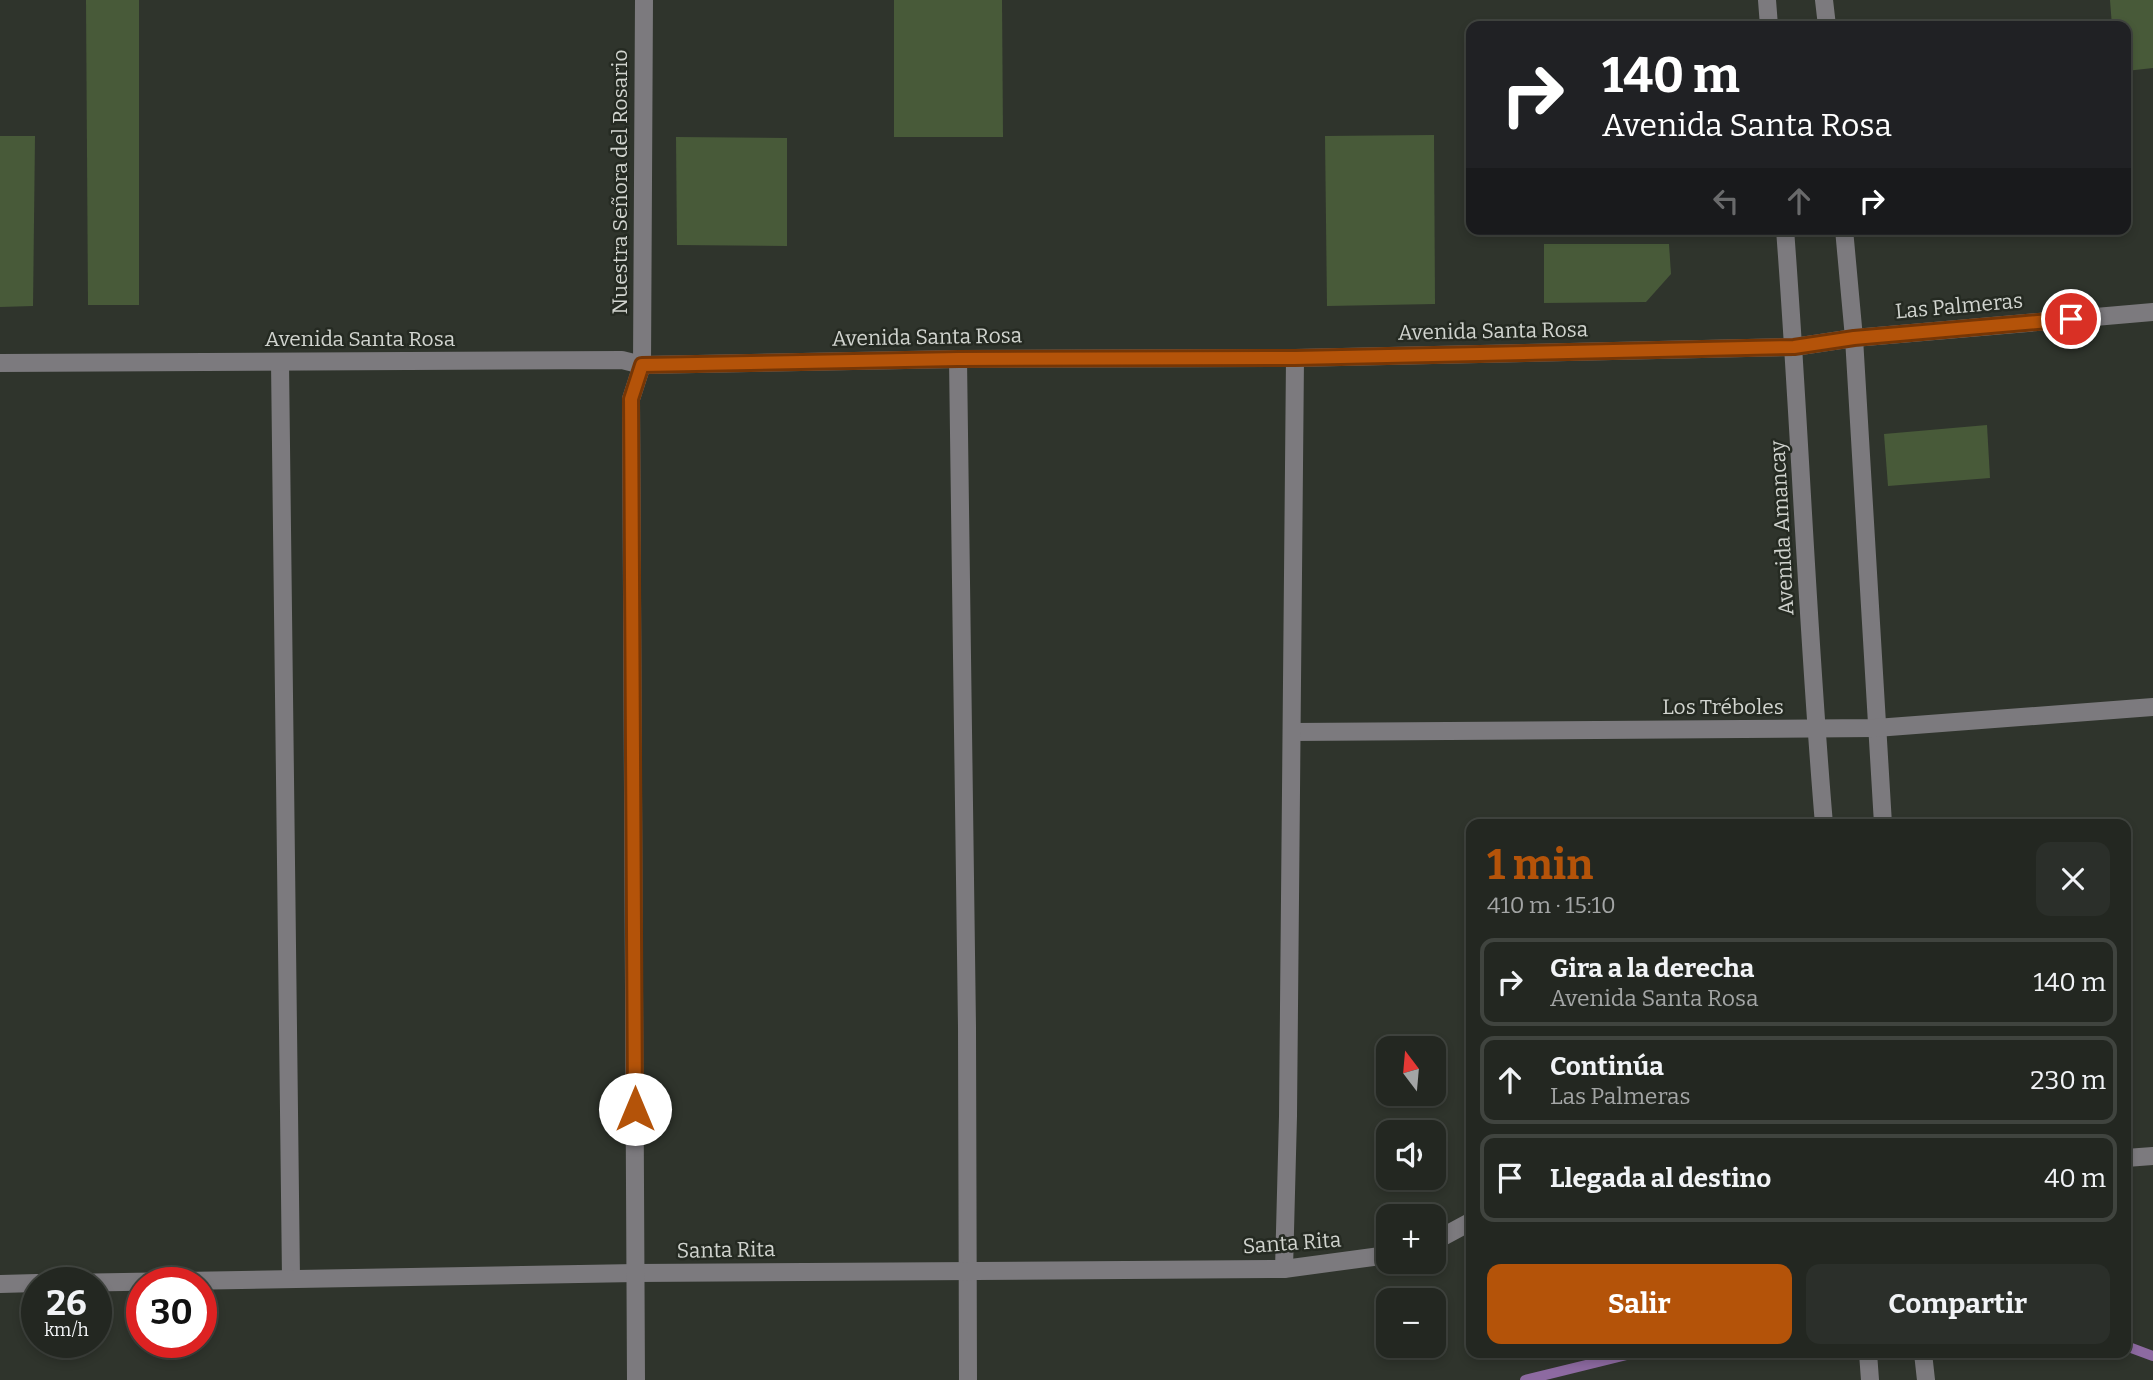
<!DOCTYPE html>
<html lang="es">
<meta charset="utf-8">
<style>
:root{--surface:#232721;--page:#2b2f2a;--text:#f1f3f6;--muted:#a3a5a5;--line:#40443f;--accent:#b45309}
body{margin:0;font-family:Bitter,serif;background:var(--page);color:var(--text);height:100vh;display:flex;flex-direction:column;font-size:26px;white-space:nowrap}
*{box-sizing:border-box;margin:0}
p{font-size:23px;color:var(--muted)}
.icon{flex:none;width:38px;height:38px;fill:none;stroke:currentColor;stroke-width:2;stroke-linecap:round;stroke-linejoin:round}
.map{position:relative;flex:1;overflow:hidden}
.side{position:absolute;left:1466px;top:819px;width:665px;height:539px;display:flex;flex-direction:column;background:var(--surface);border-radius:14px;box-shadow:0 4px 10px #0003,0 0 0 2px var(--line)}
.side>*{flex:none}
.guide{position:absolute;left:1466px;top:21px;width:665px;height:214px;border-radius:14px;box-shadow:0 4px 10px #0003,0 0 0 2px var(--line);background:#202124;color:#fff;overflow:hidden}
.needle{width:46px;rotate:344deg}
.buttons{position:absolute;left:1376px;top:1036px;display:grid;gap:14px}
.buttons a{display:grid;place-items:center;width:70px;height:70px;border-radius:14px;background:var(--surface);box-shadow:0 4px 10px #0003,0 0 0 2px var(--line);font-size:35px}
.speed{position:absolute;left:21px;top:1267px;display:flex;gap:14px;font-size:35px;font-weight:700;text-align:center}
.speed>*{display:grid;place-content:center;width:91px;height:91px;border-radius:50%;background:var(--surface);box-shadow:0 4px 10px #0003,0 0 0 2px var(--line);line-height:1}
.speed small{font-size:18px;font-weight:400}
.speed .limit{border:10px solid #d22;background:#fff;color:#111}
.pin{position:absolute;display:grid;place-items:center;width:60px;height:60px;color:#fff;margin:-30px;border:4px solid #fff;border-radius:50%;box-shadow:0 2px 7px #0007}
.me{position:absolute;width:77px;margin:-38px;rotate:0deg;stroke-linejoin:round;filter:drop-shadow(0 0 5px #0008)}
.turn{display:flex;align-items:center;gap:24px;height:147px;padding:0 21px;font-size:32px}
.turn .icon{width:91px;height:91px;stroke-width:2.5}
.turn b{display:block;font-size:49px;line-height:60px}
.lanes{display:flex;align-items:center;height:66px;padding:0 21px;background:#0003;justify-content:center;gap:35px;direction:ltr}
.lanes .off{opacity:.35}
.round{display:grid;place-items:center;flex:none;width:74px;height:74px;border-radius:14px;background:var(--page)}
.summary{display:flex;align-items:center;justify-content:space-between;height:119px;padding:0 21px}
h1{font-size:42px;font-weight:700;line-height:52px;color:var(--accent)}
.button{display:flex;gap:14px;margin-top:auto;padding:14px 21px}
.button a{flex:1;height:80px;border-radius:14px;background:var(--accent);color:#fff;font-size:28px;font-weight:700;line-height:80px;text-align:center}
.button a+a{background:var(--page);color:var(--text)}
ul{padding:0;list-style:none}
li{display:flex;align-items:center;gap:21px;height:88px;margin:0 14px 10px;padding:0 7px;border:4px solid var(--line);border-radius:14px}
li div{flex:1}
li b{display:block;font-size:26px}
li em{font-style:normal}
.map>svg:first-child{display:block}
.green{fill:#485a39}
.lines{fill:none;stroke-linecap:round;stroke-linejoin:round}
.stream{stroke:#8d6aa1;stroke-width:10}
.minor{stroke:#7c7a7e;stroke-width:18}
.route-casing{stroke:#753606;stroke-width:18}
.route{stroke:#b45309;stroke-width:12}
.labels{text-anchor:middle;stroke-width:5;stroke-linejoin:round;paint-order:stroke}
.street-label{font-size:21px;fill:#d1d4cf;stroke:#252a22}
</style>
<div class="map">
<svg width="2153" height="1380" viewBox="0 0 2153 1380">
<rect width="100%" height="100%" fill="#2f342c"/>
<g class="green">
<path d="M86,0H139V305H88Z"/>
<path d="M894,0H1002L1003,137H894Z"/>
<path d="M2110,0H2153V68L2126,71V26H2112Z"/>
<path d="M1434,135L1435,304L1327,306L1325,136Z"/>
<path d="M0,136H35L33,306L0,307Z"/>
<path d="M676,137L787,138V246L677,245Z"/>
<path d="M1544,244H1669L1671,274L1646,302L1544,303Z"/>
<path d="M1987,425L1990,478L1888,486L1884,434Z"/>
</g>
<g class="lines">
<g class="stream">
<path d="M2126,1346L2153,1356"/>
<path d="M1525,1380L1635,1353"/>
</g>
<g class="minor">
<path d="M1767,0L1769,26"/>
<path d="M1824,0L1827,26"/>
<path d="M1785,229C1800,427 1807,626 1824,824"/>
<path d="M1844,229L1854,338L1883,824"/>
<path d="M958,359L967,1027L968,1380"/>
<path d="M280,362L291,1278"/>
<path d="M0,363L622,360L642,365L958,359L1295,358L1794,347L1854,338L2153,312"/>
<path d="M1292,732L1876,728L2153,707"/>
<path d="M2126,1158L2153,1156"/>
<path d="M1433,1242L1472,1221"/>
<path d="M1284,1269L1288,1116L1295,358"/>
<path d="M64,1283L636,1273L1284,1269L1388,1255"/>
<path d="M0,1284L37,1283"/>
<path d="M1868,1353L1870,1380"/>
<path d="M1923,1353L1926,1380"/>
<path d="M636,1380L631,399L642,365L644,0"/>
</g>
</g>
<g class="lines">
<g class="route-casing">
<path id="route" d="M635,1109L631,399L642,365L958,359L1295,358L1794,347L1854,338L2071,319"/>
</g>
<use href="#route" class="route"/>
</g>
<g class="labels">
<g class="street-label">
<text transform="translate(620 182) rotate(-90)" y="7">Nuestra Señora del Rosario</text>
<text transform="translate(1959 306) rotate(-5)" y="7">Las Palmeras</text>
<text transform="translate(1493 331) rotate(-1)" y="7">Avenida Santa Rosa</text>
<text transform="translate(927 337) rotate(-1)" y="7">Avenida Santa Rosa</text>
<text x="360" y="346">Avenida Santa Rosa</text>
<text transform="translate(1782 528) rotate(-93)" y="7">Avenida Amancay</text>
<text x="1723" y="714">Los Tréboles</text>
<text transform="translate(1292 1243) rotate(-4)" y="7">Santa Rita</text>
<text transform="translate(726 1250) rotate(-1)" y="7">Santa Rita</text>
</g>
</g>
</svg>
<div class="buttons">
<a><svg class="needle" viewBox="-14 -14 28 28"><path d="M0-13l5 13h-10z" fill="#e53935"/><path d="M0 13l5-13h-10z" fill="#a3a5a5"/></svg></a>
<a><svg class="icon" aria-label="sound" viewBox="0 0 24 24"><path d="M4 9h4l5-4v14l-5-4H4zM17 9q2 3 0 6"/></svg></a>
<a>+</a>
<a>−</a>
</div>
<div class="speed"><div>26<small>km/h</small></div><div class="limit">30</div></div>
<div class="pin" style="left:2071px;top:319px;background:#d93025"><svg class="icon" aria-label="arrive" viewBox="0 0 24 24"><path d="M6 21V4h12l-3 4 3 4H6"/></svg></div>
<svg class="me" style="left:635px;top:1109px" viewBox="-20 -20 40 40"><circle r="19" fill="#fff"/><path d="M0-13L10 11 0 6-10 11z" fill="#b45309"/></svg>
<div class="guide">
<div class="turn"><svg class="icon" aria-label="right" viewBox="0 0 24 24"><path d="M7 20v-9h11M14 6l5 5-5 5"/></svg><div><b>140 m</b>Avenida Santa Rosa</div></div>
<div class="lanes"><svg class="icon off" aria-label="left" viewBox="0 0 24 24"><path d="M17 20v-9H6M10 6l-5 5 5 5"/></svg><svg class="icon off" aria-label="ahead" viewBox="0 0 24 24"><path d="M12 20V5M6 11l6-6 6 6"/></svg><svg class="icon" aria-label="right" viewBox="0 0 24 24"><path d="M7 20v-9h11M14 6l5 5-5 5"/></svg></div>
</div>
<section class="side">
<div class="summary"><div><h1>1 min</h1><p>410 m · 15:10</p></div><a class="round"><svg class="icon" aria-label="close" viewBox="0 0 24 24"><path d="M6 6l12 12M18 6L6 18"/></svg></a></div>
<ul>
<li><svg class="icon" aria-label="right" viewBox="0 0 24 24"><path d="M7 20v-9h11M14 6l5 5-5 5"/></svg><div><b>Gira a la derecha</b><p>Avenida Santa Rosa</p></div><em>140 m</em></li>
<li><svg class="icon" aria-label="ahead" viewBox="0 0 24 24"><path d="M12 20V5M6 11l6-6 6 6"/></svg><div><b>Continúa</b><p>Las Palmeras</p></div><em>230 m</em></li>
<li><svg class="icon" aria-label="arrive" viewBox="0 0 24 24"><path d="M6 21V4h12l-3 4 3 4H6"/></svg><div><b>Llegada al destino</b></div><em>40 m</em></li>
</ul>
<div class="button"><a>Salir</a><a>Compartir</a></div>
</section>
</div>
